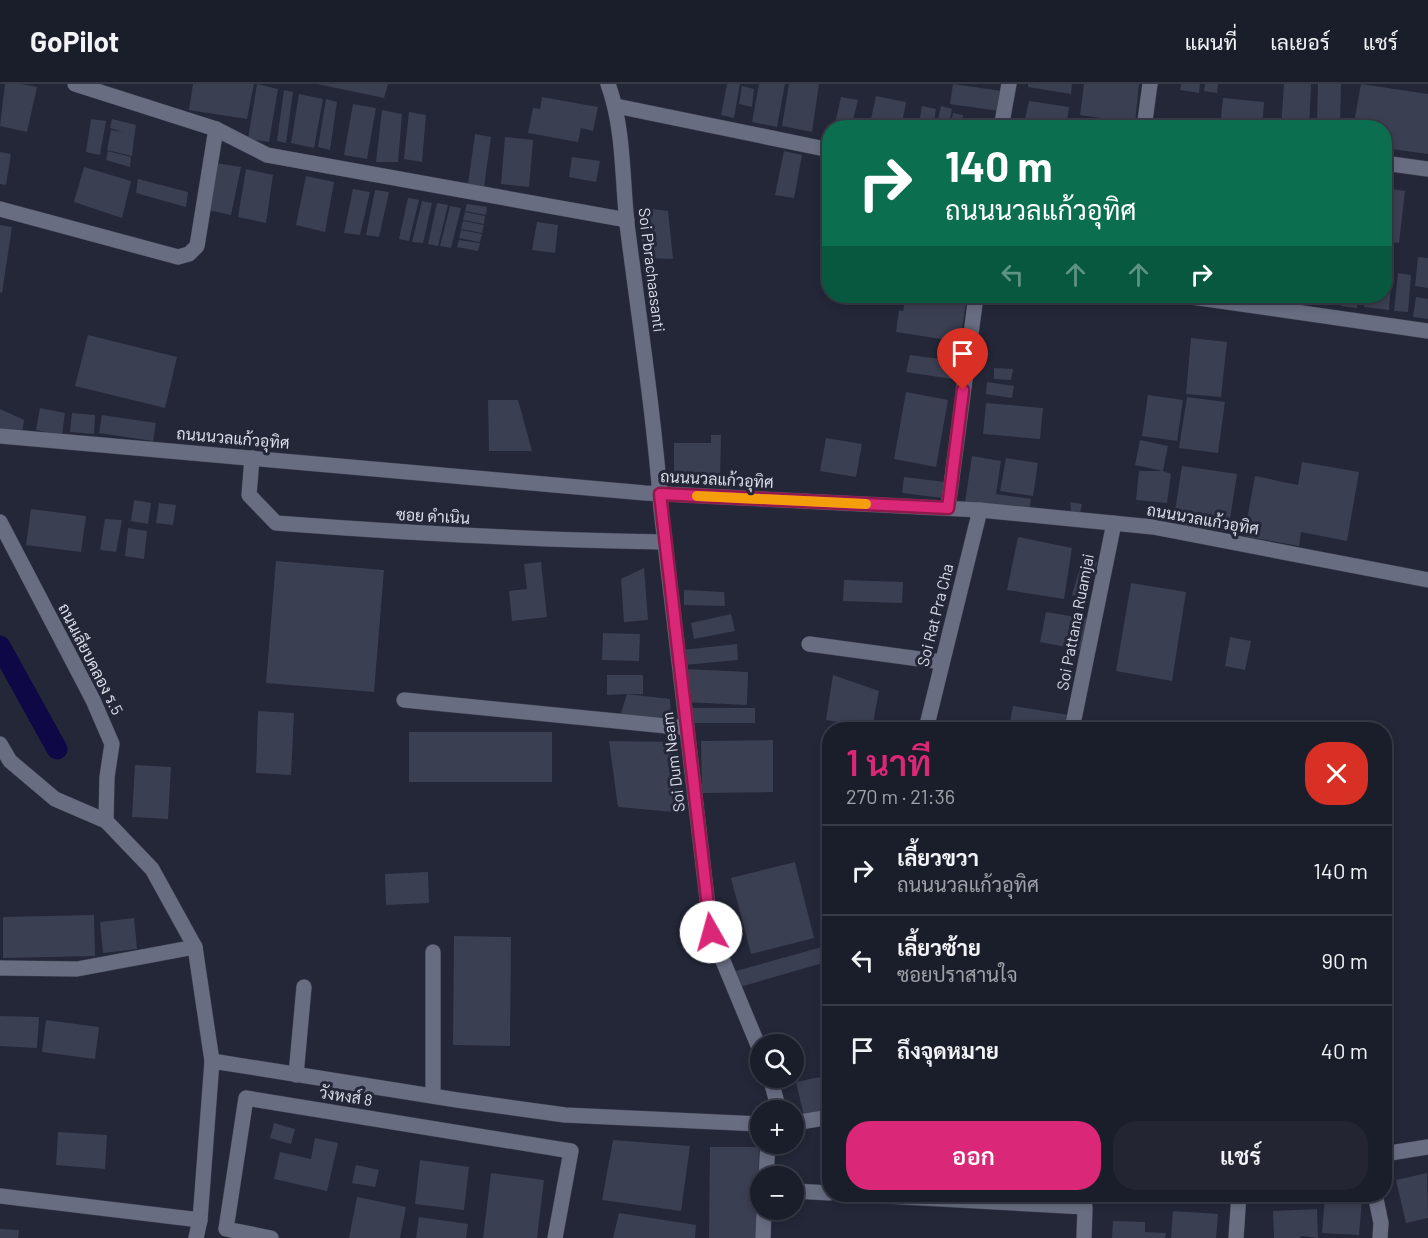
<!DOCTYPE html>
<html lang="th">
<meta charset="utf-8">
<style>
:root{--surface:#1a1d2a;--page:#232632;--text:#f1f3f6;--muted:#9fa2a8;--line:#383b47;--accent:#db2777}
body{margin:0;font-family:Barlow,Sarabun,sans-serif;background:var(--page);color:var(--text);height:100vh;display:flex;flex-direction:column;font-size:22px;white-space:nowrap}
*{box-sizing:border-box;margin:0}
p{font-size:20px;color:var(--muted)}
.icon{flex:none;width:33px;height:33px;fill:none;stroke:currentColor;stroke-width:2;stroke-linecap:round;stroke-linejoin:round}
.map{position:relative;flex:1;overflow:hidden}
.panel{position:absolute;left:822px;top:638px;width:570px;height:480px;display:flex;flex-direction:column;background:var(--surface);border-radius:24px;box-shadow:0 3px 9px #0003,0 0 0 2px var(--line)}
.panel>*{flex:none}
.top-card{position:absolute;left:822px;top:36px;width:570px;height:183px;border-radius:24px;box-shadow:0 3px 9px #0003,0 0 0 2px var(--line);background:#0b6e4f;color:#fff;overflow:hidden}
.buttons{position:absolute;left:750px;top:950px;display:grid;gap:12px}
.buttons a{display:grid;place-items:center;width:54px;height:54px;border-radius:50%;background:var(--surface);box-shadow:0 3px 9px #0003,0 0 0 2px var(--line);font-size:30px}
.pin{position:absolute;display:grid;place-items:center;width:51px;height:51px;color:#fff;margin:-62px -26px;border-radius:50% 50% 50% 0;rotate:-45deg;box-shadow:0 0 6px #0007}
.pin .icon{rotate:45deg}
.me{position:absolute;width:66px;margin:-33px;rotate:353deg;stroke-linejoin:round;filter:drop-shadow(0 0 4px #0008)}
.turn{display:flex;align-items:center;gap:21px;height:126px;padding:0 24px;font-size:27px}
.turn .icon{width:78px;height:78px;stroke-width:2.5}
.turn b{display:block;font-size:42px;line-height:51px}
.lanes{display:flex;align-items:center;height:57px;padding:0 24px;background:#0003;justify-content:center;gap:30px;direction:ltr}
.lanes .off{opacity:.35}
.round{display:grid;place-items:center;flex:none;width:63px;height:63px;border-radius:24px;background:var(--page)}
.headline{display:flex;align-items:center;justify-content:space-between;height:102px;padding:0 24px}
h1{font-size:36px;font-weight:600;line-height:45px;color:var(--accent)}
.button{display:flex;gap:12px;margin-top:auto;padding:12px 24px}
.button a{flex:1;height:69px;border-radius:24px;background:var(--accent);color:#fff;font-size:24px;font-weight:600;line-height:69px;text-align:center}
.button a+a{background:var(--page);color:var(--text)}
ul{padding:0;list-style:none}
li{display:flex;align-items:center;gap:18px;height:90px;padding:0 24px;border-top:2px solid var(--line)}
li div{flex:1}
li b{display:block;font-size:22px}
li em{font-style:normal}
header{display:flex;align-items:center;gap:36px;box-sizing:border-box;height:84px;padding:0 30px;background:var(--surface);border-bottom:2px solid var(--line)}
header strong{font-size:28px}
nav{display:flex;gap:33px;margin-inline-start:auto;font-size:21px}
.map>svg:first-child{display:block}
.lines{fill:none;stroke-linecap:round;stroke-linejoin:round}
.canal{stroke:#0e0846;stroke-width:21}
.building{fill:#3b3f52}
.minor-casing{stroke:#3f4150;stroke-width:16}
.minor{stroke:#696d82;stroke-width:15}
.route-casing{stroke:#8e194d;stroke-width:15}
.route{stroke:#db2777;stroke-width:10}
.slow{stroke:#f59e0b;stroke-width:10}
.labels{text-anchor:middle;stroke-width:6;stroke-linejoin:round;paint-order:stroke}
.street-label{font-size:16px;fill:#dcdeea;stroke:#232738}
</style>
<header>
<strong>GoPilot</strong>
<nav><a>แผนที่</a><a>เลเยอร์</a><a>แชร์</a></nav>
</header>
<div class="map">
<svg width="1428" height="1154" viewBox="0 0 1428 1154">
<rect width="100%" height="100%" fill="#232738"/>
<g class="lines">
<path class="canal" d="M0,562L57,665"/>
</g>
<g class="building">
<path d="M5,0H22L37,3L27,48L0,42Z"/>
<path d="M193,0H254L247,35L189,26Z"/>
<path d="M257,0L278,5L269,58L248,55Z"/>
<path d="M317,0H388L384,14Z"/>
<path d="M727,0H740L734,34L721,31Z"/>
<path d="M759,0H785L777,43L752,38Z"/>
<path d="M789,0H819L812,48L782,42Z"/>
<path d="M953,0L1002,7L999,27L950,20Z"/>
<path d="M1028,0H1072L1071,10L1028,3Z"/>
<path d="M1084,0H1139L1135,39L1080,31Z"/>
<path d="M1181,0H1200L1199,9L1180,6Z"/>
<path d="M1205,0H1218L1217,9L1204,7Z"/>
<path d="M1284,0H1311L1309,44H1281Z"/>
<path d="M1318,0H1341L1340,42L1317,39Z"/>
<path d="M1361,0L1428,10V70L1384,64V44H1353Z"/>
<path d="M742,2L754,5L752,23L739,20Z"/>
<path d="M284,6L293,8L286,59L277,57Z"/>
<path d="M299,10L323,15L314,64L291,59Z"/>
<path d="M876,12L906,18L901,44H869Z"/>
<path d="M542,13L598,23L593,47L581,44L578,58L528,49L533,24L540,25Z"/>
<path d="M841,13L858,16L851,44H834Z"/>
<path d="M1223,14L1264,18L1262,44H1220Z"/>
<path d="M326,15L337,18L330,66L318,63Z"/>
<path d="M1029,17L1069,23L1066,44L1024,40Z"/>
<path d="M353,20L376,24L367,75L344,71Z"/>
<path d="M922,22L936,25L933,44H918Z"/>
<path d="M941,22L952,25L948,44H936Z"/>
<path d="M382,26L402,30L398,78H376Z"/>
<path d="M409,28L426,31L422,78L404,75Z"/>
<path d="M953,29L963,31L961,44H950Z"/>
<path d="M91,35L106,37L100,71L86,68Z"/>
<path d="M112,35L136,41L133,62L118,58L133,62L132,72L107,66L111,46L123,48L110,44Z"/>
<path d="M966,35L986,40L985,44H965Z"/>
<path d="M990,35L1000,37L999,44H988Z"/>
<path d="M475,50L491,53L484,103L468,100Z"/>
<path d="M505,53L533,56L529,103L501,100Z"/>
<path d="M108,67L131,73L130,83L106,76Z"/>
<path d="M784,67L802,71L794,114L775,111Z"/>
<path d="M0,68L11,70L6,101L0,100Z"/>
<path d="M572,73L600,77L596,98L569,93Z"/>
<path d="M216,79L241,83L231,131L208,126Z"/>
<path d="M84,83L131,97L122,134L74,118Z"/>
<path d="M246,85L273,91L266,139L238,133Z"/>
<path d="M306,92L334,98L325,148L296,141Z"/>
<path d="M138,95L188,108L186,123L136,109Z"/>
<path d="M829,102H830V134L822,133Z"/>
<path d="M1384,104L1405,107L1399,159L1384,157Z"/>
<path d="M353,105L370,108L360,151L344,149Z"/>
<path d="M375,106L389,108L379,153L366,151Z"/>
<path d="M408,114L419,116L409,157L399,155Z"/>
<path d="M422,117L432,119L423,159L412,158Z"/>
<path d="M437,119L448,121L438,162L428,160Z"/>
<path d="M467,120L487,123L486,131L465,127Z"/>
<path d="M450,122L461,124L451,164L440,162Z"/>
<path d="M639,123L668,127L673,175L643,174Z"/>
<path d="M465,128L485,132L484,140L463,136Z"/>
<path d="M463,137L484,141L482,149L461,145Z"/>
<path d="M537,138L558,141L555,169L532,166Z"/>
<path d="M0,141L12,143L2,209L0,208Z"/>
<path d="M461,146L482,150L480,158L459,154Z"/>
<path d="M459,156L480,159L478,167L457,163Z"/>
<path d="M1384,167L1393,169L1389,226L1364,223L1365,212H1384Z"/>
<path d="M1418,173L1428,174V204L1415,202Z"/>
<path d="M1398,189L1411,191L1408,228L1394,227Z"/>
<path d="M906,212H967L960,258L896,248L899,226L903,227Z"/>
<path d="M1314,212H1329L1328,218L1314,217Z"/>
<path d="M1343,212H1358L1357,224L1341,222Z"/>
<path d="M1416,213L1428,215V235L1413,233Z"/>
<path d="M88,251L177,273L165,324L75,302Z"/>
<path d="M1191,254L1227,258L1221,313L1186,310Z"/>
<path d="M910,271L955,277L952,295L906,288Z"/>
<path d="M994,284L1013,285L1011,296L994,295Z"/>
<path d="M987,298L1014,302L1012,314L986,310Z"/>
<path d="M906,308L948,316L936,383L894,375Z"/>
<path d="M1148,311L1183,316L1177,357L1142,352Z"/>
<path d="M1187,313L1225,318L1218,369L1179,364Z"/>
<path d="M488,316H518L532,367H489Z"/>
<path d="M986,319L1043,324L1040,355L983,350Z"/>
<path d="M40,324L65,329L62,351L36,346Z"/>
<path d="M0,325L24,336L22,349L0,346Z"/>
<path d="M72,329L95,331L94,350L70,348Z"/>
<path d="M102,331L156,339L153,357L99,349Z"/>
<path d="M711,351H721L720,396H674V359H711Z"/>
<path d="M826,354L862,360L856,393L820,387Z"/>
<path d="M1140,356L1168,362L1163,387L1171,390L1167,419L1136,416L1139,387H1163L1135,381Z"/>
<path d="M972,372L1001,377L996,410L1031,415L1029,428L965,418Z"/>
<path d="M1006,374L1038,379L1033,412L1000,407Z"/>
<path d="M1302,378L1359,388L1347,457L1301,448L1299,462L1244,452L1255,392L1298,401Z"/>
<path d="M1182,382L1237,390L1228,448L1173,440Z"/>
<path d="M904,393L945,398L943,414L902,409Z"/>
<path d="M134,416L151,419L148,440L131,437Z"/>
<path d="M1070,418L1082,420L1080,429L1071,427Z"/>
<path d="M159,419L176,421L173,441L156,439Z"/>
<path d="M31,425L86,432L81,468L26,461Z"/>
<path d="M105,435L122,436L116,468L100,466Z"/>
<path d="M128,444L147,447L144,475L125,472Z"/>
<path d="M1018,453L1072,464L1064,515L1007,506Z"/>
<path d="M1083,474L1097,478L1087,515L1072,511Z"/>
<path d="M276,477L384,486L374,608L266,599Z"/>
<path d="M541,478L547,533L512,537L509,507L527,505L524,480Z"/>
<path d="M644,484L648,536L624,538L621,495Z"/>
<path d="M844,496L903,498L902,519L843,517Z"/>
<path d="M1131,499L1186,508L1172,597L1116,587Z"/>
<path d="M684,506L724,508L725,522L684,521Z"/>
<path d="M1046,528L1089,535L1082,566L1040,558Z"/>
<path d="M731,530L735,547L694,555L691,539Z"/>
<path d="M603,549L640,550L639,577L602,576Z"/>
<path d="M1230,553L1251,557L1245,586L1225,582Z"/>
<path d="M737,560L738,576L684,581L682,566Z"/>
<path d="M685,585L748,588L747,621L684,618Z"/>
<path d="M607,591H643V610H627L670,615L671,636L620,632L627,610L607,611Z"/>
<path d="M833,591L879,607L872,644L826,636Z"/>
<path d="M1013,622L1069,631L1067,645L1009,643Z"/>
<rect x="692" y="624" width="63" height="15"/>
<path d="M258,627L294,629L291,691L256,689Z"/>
<rect x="409" y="648" width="143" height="50"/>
<path d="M773,656V708L702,709L701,657Z"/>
<path d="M609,657L676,658L685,729L618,723Z"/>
<path d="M135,681L171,683L168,735L132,733Z"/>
<path d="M795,778L814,854L751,870L731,794Z"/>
<path d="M428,788L429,819L386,821L385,790Z"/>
<path d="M826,808L830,809V823L822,821Z"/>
<path d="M94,831L95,872L3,874V833Z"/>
<path d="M134,834L137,865L103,869L100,838Z"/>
<path d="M454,852L511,853L510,962L453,961Z"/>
<path d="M822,863L826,878L740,903L736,887Z"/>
<path d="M0,932L39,933L37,964L0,962Z"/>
<path d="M46,936L99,943L95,975L42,968Z"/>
<path d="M830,991V1030L805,1036L796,998Z"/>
<path d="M274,1039L295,1045L291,1060L270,1054Z"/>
<path d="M58,1048L107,1051L105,1085L56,1081Z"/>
<path d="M315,1054L338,1059L327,1107L274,1095L280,1068L311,1075Z"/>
<path d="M613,1056L690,1062L681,1127L602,1116Z"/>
<path d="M710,1063H759L757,1154H709Z"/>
<path d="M420,1076L469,1083L464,1126L415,1120Z"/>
<path d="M356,1081L379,1086L375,1103L352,1099Z"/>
<path d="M491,1089L544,1096L537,1154H483Z"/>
<path d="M1427,1089L1428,1134L1406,1139L1396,1096Z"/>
<path d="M357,1113L406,1123L400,1154H349Z"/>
<path d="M1325,1113L1362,1115L1359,1151L1322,1149Z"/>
<path d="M1317,1125L1318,1154L1301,1152L1300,1154H1274L1273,1127Z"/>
<path d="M1173,1127L1218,1130L1216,1154H1171Z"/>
<path d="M619,1129L696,1141L695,1154H613Z"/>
<path d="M419,1133L468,1140L466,1154H416Z"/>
<path d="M1113,1137L1145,1138V1148L1166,1149L1165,1154H1112Z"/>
<path d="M0,1145L19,1146L18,1154H0Z"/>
</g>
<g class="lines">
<g class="minor-casing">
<g id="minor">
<path d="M75,0L216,45L267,71L627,136"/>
<path d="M608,0C624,44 622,93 627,140C639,235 654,329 661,425L711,848L760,966"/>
<path d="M616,22L830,66"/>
<path d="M1001,44L1009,0"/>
<path d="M1144,44L1150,0"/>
<path d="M1384,79L1428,85"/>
<path d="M0,125L178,173L189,170L197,162L216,45"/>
<path d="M1185,212L1428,247"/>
<path d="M0,352L645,409L980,426L1153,443L1428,496"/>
<path d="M252,374L249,411L276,439C406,449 535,456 665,458"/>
<path d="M948,424L976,212"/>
<path d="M0,438L93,616L112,660L107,693L106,737"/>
<path d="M809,560L942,578"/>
<path d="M404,616L687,644"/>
<path d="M926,645L980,426"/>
<path d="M1072,645L1114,439"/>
<path d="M0,660L10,677L55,715L106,737L152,785L195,863L212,977L200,1136L196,1154"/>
<path d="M0,884L77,885L195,863"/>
<path d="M212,977L457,1016L565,1031L760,1040"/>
<path d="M296,991L304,903"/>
<path d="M770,993L779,1026"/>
<path d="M433,1012V868"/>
<path d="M794,1039L830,1033"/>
<path d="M1384,1070L1428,1063"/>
<path d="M766,1092L768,1059"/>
<path d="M794,1107L830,1109"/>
<path d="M849,1110L1085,1123L1084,1154"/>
<path d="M1375,1110L1381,1139L1380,1154"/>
<path d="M0,1112L200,1136"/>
<path d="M271,1154L226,1145L246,1014L571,1067L555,1154"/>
<path d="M763,1154L764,1125"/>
<path d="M1236,1154L1239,1110"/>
</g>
</g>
<use href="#minor" class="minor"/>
</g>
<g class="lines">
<g class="route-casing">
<path id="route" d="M711,848L660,410L948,424L963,306"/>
</g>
<use href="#route" class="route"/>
<path class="slow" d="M697,412L866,420"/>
</g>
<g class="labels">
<g class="street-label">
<text transform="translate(652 186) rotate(83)" y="6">Soi Pbrachaasanti</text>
<text transform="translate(233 354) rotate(5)" y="6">ถนนนวลแก้วอุทิศ</text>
<text transform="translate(717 395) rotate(3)" y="6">ถนนนวลแก้วอุทิศ</text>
<text transform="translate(433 432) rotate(3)" y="6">ซอย ดำเนิน</text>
<text transform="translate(1203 435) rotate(10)" y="6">ถนนนวลแก้วอุทิศ</text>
<text transform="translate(935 531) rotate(-76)" y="6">Soi Rat Pra Cha</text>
<text transform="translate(1075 538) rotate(-79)" y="6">Soi Pattana Ruamjai</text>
<text transform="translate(91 575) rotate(63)" y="6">ถนนเลียบคลอง ร.5</text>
<text transform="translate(673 678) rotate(-97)" y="6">Soi Dum Neam</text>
<text transform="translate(346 1012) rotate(9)" y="6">วังหงส์ 8</text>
</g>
</g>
</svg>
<div class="buttons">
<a><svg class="icon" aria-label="search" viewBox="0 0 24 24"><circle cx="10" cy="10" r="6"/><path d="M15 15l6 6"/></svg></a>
<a>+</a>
<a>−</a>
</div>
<div class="pin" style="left:963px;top:306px;background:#d93025"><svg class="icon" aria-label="arrive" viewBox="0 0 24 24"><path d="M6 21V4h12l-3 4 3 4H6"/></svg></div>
<svg class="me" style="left:711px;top:848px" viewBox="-20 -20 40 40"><circle r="19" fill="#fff"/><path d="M0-13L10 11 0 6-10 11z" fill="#db2777"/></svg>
<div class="top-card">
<div class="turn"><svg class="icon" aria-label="right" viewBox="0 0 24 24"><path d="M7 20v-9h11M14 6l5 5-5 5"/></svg><div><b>140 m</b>ถนนนวลแก้วอุทิศ</div></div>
<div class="lanes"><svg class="icon off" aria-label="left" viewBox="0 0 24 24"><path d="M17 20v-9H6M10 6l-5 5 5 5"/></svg><svg class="icon off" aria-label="ahead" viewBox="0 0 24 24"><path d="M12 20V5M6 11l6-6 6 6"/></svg><svg class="icon off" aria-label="ahead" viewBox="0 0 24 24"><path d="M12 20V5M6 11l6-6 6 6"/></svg><svg class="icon" aria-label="right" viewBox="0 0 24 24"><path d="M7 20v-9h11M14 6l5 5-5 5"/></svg></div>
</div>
<section class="panel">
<div class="headline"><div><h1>1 นาที</h1><p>270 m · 21:36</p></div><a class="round" style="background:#d93025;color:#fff"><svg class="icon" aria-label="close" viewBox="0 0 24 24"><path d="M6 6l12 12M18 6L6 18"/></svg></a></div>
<ul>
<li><svg class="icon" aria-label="right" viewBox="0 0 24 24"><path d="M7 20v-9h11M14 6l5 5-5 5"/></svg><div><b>เลี้ยวขวา</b><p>ถนนนวลแก้วอุทิศ</p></div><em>140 m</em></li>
<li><svg class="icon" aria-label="left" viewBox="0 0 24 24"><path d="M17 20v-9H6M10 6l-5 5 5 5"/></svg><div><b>เลี้ยวซ้าย</b><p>ซอยปราสานใจ</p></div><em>90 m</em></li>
<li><svg class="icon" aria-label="arrive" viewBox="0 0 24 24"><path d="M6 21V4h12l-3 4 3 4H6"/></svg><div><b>ถึงจุดหมาย</b></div><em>40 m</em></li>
</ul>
<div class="button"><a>ออก</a><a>แชร์</a></div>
</section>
</div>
